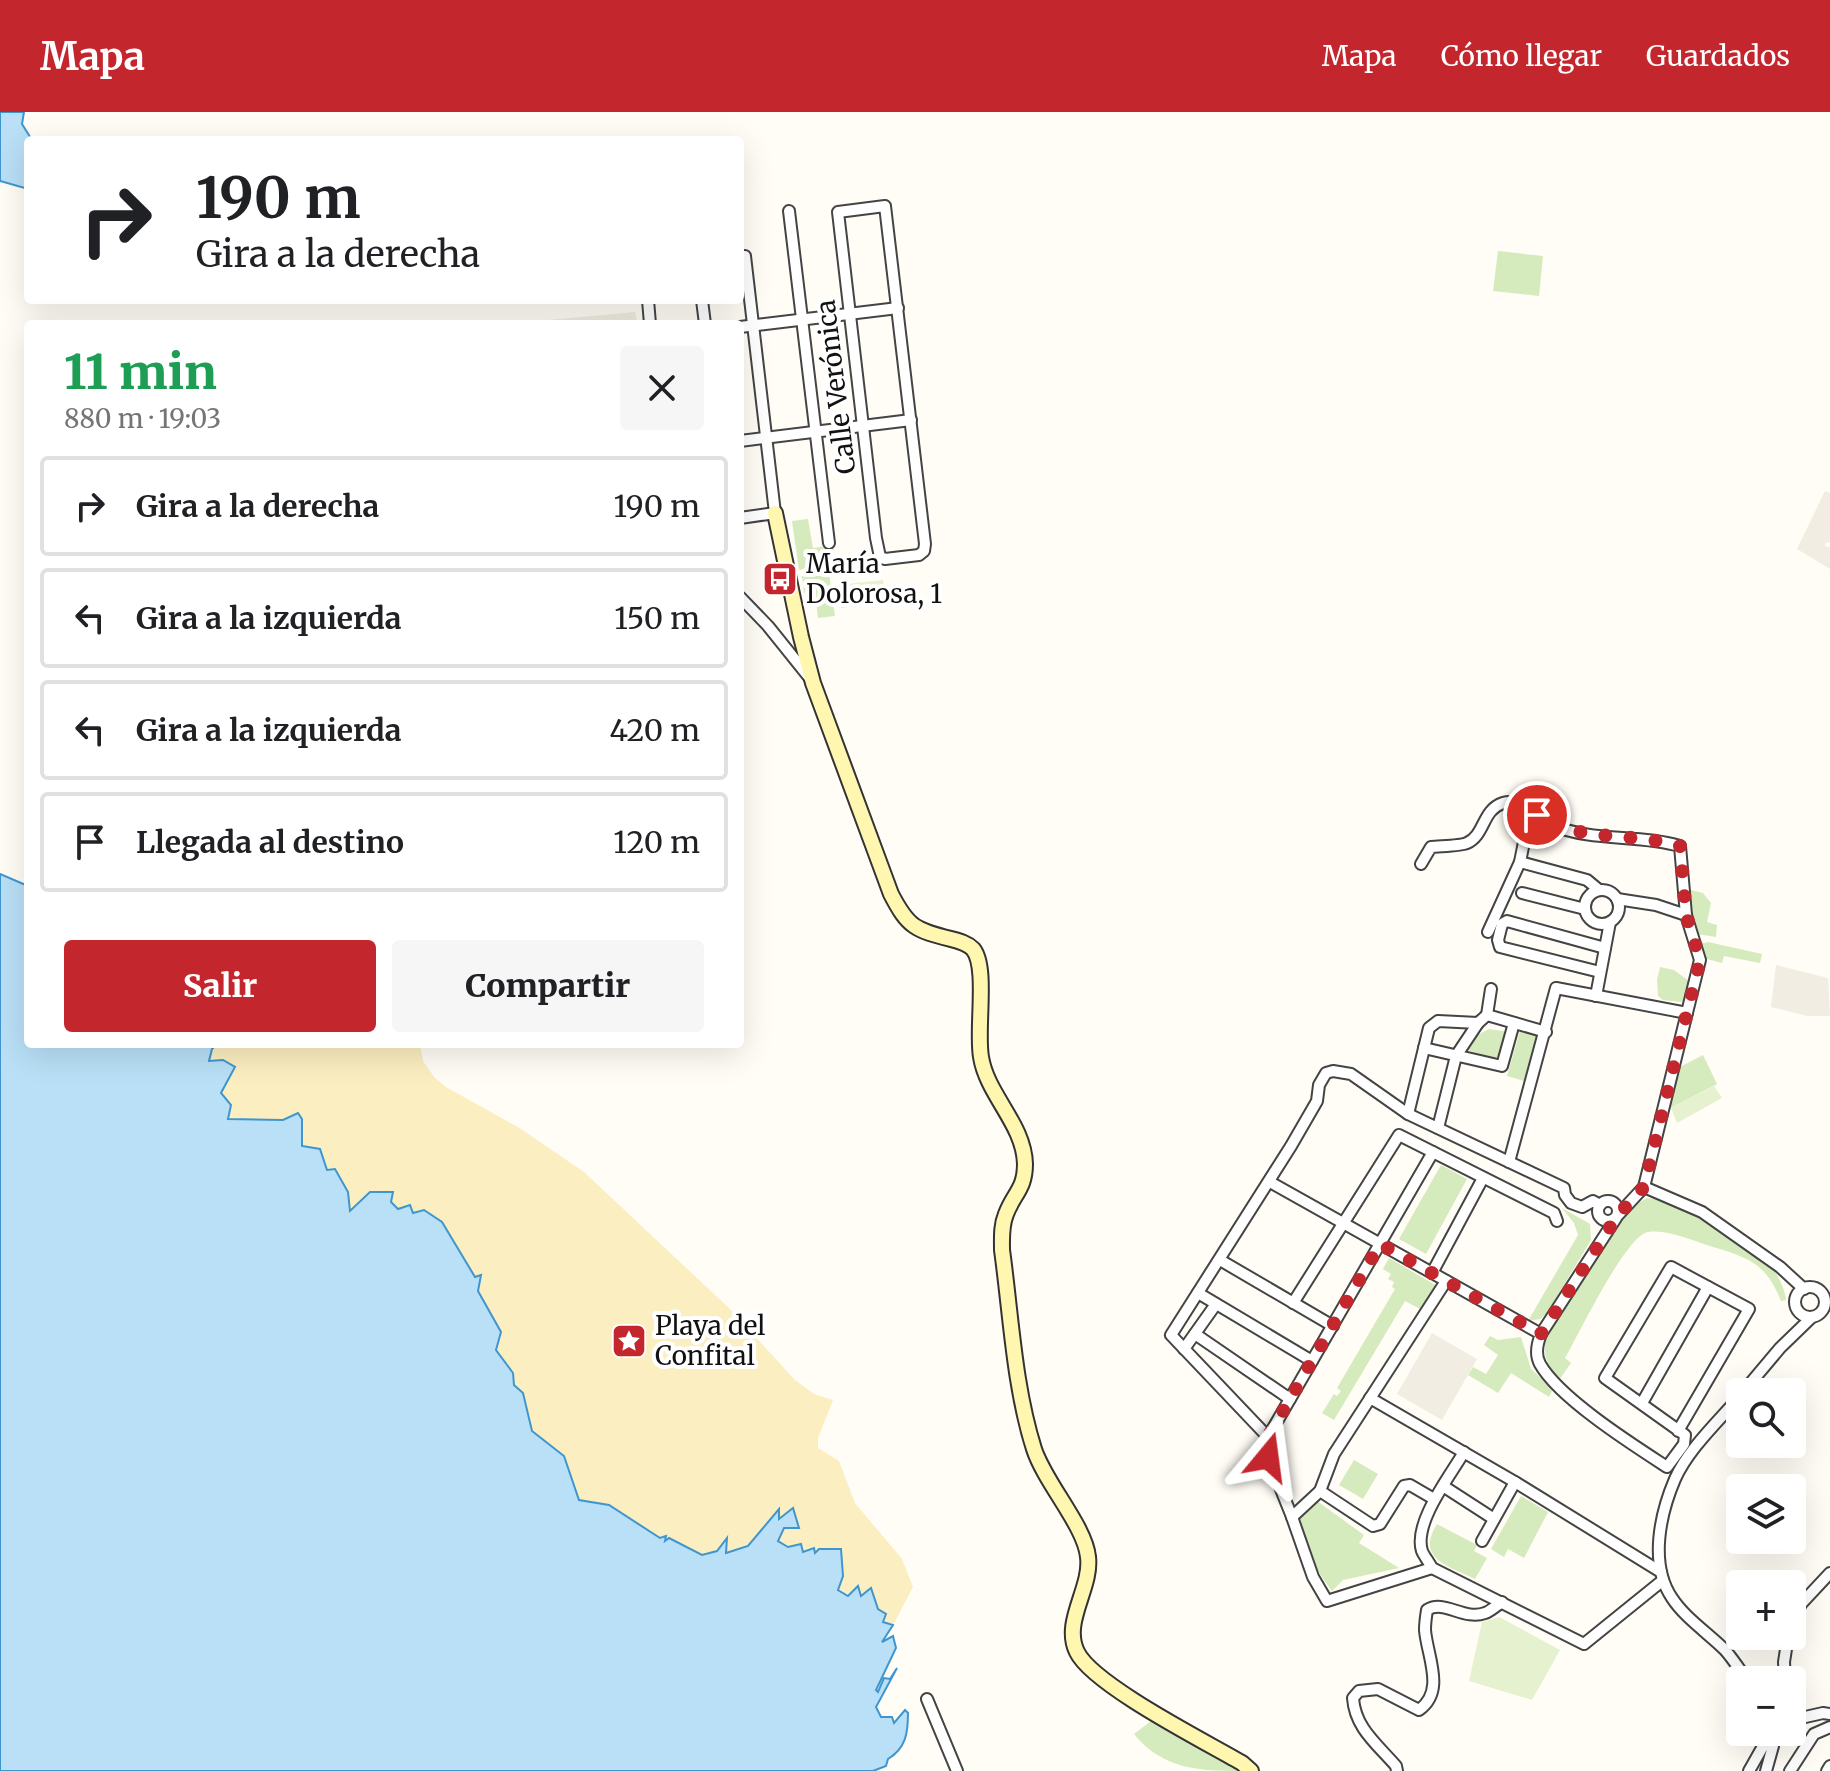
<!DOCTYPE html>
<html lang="es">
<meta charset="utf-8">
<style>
:root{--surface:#fff;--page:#f6f6f6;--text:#202124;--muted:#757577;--line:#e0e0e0;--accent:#c4262e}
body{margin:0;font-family:Merriweather,serif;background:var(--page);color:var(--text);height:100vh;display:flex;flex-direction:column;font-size:30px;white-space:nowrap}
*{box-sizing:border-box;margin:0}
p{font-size:26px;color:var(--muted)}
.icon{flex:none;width:44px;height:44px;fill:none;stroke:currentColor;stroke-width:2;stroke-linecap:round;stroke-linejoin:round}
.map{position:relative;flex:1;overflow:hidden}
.drawer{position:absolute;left:24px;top:208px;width:720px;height:728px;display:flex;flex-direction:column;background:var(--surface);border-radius:8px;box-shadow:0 8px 32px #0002}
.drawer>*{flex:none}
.banner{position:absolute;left:24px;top:24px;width:720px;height:168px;border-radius:8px;box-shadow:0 8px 32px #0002;background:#fff;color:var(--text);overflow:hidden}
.controls{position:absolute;left:1726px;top:1266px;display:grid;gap:16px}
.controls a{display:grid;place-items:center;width:80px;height:80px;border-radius:8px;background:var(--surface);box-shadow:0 8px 32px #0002;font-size:40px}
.pin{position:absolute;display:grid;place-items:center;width:68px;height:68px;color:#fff;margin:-34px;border:4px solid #fff;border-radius:50%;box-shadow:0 2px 8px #0007}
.me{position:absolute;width:88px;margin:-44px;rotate:16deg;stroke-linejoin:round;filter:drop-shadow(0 0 6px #0008)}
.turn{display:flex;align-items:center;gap:28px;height:168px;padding:0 40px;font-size:36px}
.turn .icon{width:104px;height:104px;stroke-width:2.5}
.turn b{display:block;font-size:56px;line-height:68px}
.round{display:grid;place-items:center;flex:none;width:84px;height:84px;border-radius:8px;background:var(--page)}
.overview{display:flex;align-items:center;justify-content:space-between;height:136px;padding:0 40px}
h1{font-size:48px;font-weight:800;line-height:60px;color:#1e9e55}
.cta{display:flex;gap:16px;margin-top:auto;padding:16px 40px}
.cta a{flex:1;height:92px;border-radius:8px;background:var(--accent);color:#fff;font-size:32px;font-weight:800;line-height:92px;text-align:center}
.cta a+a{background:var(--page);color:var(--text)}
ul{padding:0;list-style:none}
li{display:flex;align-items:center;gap:24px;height:100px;margin:0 16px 12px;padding:0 24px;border:4px solid var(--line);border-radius:8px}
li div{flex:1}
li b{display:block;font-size:30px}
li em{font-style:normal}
header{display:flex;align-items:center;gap:48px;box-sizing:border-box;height:112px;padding:0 40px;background:var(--accent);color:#fff}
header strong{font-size:38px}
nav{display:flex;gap:44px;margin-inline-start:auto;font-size:28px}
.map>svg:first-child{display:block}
.green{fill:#d5ebbd}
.sand{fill:#fbeec1}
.pitch{fill:#e6f2cf}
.plaza{fill:#f1ede2}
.water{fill:#b9e0f7;stroke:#3f96cf;stroke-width:2}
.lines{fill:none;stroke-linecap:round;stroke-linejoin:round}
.street-casing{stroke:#444;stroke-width:14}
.secondary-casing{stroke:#333;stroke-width:18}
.street{stroke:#fff;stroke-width:10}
.secondary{stroke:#fff6b0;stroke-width:14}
.route{stroke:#c4262e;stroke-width:14;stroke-dasharray:0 25.2}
.labels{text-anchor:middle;stroke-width:8;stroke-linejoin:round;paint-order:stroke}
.street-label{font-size:26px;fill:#111;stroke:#fff}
.poi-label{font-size:26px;fill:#111;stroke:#fff;text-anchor:start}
</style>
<header>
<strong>Mapa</strong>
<nav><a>Mapa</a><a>Cómo llegar</a><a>Guardados</a></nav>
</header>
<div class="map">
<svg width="1830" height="1659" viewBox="0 0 1830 1659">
<rect width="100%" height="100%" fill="#fffdf5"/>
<g class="green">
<path d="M1498,139L1543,144L1539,184L1493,179Z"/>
<path d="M808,407L813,436L833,433L835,452L799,458L792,409Z"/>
<path d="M829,461L835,504L818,506L815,481H804L802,464Z"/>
<path d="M1687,777L1703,781L1711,791L1707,810L1717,813L1716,825L1697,822Z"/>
<path d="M1708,830L1762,842L1760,851L1724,844L1722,851L1703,846L1700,832Z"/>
<path d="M1660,855L1674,858L1689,869L1686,887L1681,890L1663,888L1658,884L1657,868Z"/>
<path d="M1489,917L1509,920L1501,943L1492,947L1468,938L1472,926Z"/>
<path d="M1520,919L1536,924L1524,969L1507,964Z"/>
<path d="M1703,943L1717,972L1667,998L1678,956Z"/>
<path d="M1441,1053L1467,1067L1426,1142L1399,1127Z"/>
<path d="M1647,1086C1677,1087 1752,1132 1771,1154C1778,1163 1785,1177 1786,1188L1781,1189C1766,1152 1750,1146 1713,1135C1693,1129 1668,1117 1648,1120C1626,1123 1578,1224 1565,1246L1571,1251L1559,1268C1545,1251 1543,1241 1546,1220C1566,1190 1618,1099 1647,1086Z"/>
<path d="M1562,1096L1590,1112L1591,1128L1547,1201L1540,1207L1528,1209L1578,1123L1574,1111Z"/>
<path d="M1389,1146L1437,1174L1422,1198L1405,1189L1334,1308L1322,1301L1334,1282L1337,1284L1341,1279L1337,1276L1395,1177L1392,1175L1394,1170L1388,1167L1391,1162L1383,1157Z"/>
<path d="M1490,1224L1498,1228L1521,1225L1531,1257L1553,1277L1549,1285L1511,1261L1498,1281L1468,1263L1473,1255L1486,1262L1498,1243L1484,1233Z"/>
<path d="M1354,1348L1378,1362L1363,1387L1339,1373Z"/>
<path d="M1521,1384L1548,1400L1524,1446L1508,1437L1504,1445L1491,1437Z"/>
<path d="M1317,1389L1364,1423L1359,1431L1399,1456L1343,1468L1332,1479C1321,1464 1290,1421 1302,1402C1306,1397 1313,1393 1317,1389Z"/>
<path d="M1437,1412L1477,1433L1474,1439L1487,1446L1475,1467C1449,1454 1415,1447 1437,1412Z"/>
<path d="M1155,1606L1228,1649L1240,1659C1199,1659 1162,1657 1134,1622Z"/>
</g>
<path class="sand" d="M217,932H420L423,949L434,965L446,975L521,1017L584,1060L730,1197L795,1268L814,1282L833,1288L818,1326V1336L839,1349L855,1391L902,1447L913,1475L893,1513L883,1510L871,1477L861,1485C836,1484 827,1462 814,1442L802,1441L778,1429L784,1416L779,1408L778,1399L748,1434L726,1442L727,1428L717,1439L702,1443L670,1426L664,1430L609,1394L579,1388L564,1344L532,1319L523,1281L514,1273L513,1261L496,1238L501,1220L478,1179L480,1163L475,1165L442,1111L399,1097L391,1090L393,1080L350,1099L327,1058L302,1034V1007L297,1001L283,1008L227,1007L209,950L212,937Z"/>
<g class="pitch">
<path d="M883,468L886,490L841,496L838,473Z"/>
<path d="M1714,974L1722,986L1677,1011L1671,996Z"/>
<path d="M1499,1505L1560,1538L1532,1588L1469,1569L1482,1510Z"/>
</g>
<g class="plaza">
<path d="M635,200L638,212H626L625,210L539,212L538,209Z"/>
<path d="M1825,379L1830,381V430L1825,431V434L1830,436V457L1797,437Z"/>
<path d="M1776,853L1828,866L1830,904H1807L1771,895Z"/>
<path d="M1432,1221L1477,1247L1442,1308L1397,1282Z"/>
</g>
<g class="water">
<path d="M0,0H24L22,12L32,28H28V77L0,69Z"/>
<path d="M0,762L28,774V932H217L212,937L209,949L223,948L235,955L221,981L231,993L228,1007L283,1008L298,1001L302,1007V1034L320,1037L327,1058L335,1057L348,1080L350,1099L370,1080H393L391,1090L398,1097L410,1093L413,1101L424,1098L442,1110L475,1165L481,1163L478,1179L501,1220L496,1238L513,1261L514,1273L523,1281L532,1319L564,1344L579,1388L609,1393L660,1426L666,1424L665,1429L669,1426L702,1443L717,1439L727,1426L726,1441L748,1434L779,1397V1407L793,1396L799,1416H784L778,1429L788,1435L801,1432L803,1440L814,1436L815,1441L819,1437H841L843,1464L838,1478L848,1484L858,1474L861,1484L871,1476L878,1497L886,1502L883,1510L893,1513L882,1530L893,1524L896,1536L876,1578L878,1580L884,1566L890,1567L897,1556L876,1595L881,1605H892L894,1611L905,1598L908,1601C908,1621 906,1636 888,1647L886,1654L873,1659H0Z"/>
</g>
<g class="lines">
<g class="street-casing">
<g id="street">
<path d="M885,94L925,432L924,439L919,443L885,447L880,445L876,426L838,100Z"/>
<path d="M789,99L829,431"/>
<path d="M648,188L650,212"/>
<path d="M702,188L705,212"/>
<path d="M740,215L898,196"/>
<path d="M740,329L911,308"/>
<path d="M740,406L775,401L745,144"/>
<path d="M740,485L768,514L809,565"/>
<path d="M1520,750L1587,768L1599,778"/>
<path d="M1421,752L1431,735C1440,734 1461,734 1467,731C1485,723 1482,698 1503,691C1522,685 1536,706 1552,713C1592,730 1639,722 1680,734L1686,803"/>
<circle cx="1602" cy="795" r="17"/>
<path d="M1522,781L1585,797"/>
<path d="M1617,787L1656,793L1686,803L1700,848L1644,1075L1618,1103"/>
<path d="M1488,820L1520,750L1526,720"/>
<path d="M1600,860L1500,835L1498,828L1502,812L1507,809L1605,836"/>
<path d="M1596,884L1610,810"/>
<path d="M1487,903L1491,877"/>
<path d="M1424,936L1502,954L1514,911"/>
<path d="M1408,1002L1429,916L1438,909L1478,911L1487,903L1546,920"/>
<path d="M1438,1016L1456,944L1478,911"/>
<path d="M1509,1050L1556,876L1687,901"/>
<path d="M1270,1070L1541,1222"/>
<path d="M1644,1075L1702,1100L1780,1155L1804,1177"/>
<circle cx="1608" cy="1099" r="10"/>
<path d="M1616,1106L1541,1222C1537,1232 1535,1243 1540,1252C1559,1286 1633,1333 1667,1355L1684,1332L1685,1323L1605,1266L1671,1155L1749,1197L1678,1319"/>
<path d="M1220,1148L1333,1214"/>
<path d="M1432,1161L1483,1066"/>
<circle cx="1810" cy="1190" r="15"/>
<path d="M1198,1181L1312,1249"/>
<path d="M1293,1191L1399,1023L1554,1101L1557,1109"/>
<path d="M1195,1222L1290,1287"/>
<path d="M1184,1237L1216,1192"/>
<path d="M1743,1280L1780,1236L1812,1205"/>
<path d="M1740,1284C1719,1309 1689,1336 1675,1367C1660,1402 1649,1452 1672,1486C1685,1506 1708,1521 1725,1538C1733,1547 1740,1558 1747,1568"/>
<path d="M1370,1286L1515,1370L1661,1460"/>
<path d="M1642,1291L1708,1175"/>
<path d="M1268,1325L1171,1223L1291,1034L1317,989L1319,973L1326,961L1333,959L1351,962L1408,1002L1564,1076L1565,1083L1571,1091L1582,1095L1593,1089L1600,1093"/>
<path d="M1464,1340C1450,1364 1413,1411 1422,1439C1424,1444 1429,1450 1432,1456L1584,1532L1662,1469"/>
<path d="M1443,1374L1494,1407"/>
<path d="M1320,1379L1373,1414L1380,1412L1404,1374L1410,1373L1434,1387"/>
<path d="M1292,1405L1320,1379L1334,1342L1446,1169"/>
<path d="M1482,1429L1515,1370"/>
<path d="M1432,1456L1327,1489L1313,1465L1292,1405L1268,1345V1325L1433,1040"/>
<path d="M1792,1510L1801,1492L1830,1461"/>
<path d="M1785,1568L1784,1550L1788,1524"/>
<path d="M927,1587L957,1659"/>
<path d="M1792,1608L1823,1601L1830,1602"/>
<path d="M1397,1659L1396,1654C1377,1632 1355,1616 1353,1586L1359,1579L1378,1577L1419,1598C1446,1579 1427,1544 1425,1518C1425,1512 1426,1504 1427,1498C1444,1487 1464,1509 1485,1501C1491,1499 1497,1493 1502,1490"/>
<path d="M1749,1659L1762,1636L1777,1620"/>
<path d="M1766,1659L1773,1634L1769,1622"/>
<path d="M1790,1659L1814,1622L1830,1615"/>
<path d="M1827,1659L1830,1654"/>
</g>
</g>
<g class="secondary-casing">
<path id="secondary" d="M775,401L801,525L813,571L891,782C908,815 915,818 951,827C959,829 967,831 973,837C988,855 976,917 981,945C987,983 1024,1012 1025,1052C1025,1077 1014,1081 1006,1102C1001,1114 1002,1126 1002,1138C1011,1203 1014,1274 1034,1337C1045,1371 1085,1414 1088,1445C1092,1476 1062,1510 1077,1540C1093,1573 1206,1630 1242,1651L1251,1659"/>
</g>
<use href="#street" class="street"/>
<use href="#secondary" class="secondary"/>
</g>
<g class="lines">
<path class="route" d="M1268,1345V1325L1380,1132L1541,1222L1618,1103L1644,1075L1700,848L1686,803L1680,734C1633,720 1580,731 1537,703"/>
</g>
<defs>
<g id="bus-square" transform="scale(1.8)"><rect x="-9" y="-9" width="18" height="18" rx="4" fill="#c4262e" stroke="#fff"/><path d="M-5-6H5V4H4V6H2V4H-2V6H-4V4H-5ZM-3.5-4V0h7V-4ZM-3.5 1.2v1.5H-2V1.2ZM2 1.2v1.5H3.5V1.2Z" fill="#fff"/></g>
<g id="sight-square" transform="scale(1.8)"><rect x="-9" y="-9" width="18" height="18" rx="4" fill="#c4262e" stroke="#fff"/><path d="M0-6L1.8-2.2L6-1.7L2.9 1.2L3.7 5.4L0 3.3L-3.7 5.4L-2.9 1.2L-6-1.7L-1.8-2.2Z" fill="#fff"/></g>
</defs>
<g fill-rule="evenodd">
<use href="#bus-square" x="780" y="467"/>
<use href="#sight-square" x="629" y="1229"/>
</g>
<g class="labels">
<g class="street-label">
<text transform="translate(836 275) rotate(-97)" y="9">Calle Verónica</text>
</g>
<g class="poi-label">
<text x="806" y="461">María<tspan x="806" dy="30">Dolorosa, 1</tspan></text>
<text x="655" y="1223">Playa del<tspan x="655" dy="30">Confital</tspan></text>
</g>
</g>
</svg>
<div class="controls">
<a><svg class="icon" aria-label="search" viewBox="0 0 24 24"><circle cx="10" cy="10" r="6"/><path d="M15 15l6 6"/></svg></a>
<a><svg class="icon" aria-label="layers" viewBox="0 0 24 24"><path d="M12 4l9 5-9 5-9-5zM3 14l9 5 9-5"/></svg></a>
<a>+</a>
<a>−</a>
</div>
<div class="pin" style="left:1537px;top:703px;background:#d93025"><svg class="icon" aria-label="arrive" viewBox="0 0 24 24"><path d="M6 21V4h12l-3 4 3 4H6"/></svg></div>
<svg class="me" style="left:1268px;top:1345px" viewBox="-20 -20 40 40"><path d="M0-17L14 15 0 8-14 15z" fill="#c4262e" stroke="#fff" stroke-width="4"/></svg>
<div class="banner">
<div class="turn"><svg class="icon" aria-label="right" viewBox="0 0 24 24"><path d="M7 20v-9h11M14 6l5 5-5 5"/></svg><div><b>190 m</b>Gira a la derecha</div></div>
</div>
<section class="drawer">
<div class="overview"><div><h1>11 min</h1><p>880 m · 19:03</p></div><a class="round"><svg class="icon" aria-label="close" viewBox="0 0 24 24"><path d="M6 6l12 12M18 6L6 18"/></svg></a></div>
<ul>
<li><svg class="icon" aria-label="right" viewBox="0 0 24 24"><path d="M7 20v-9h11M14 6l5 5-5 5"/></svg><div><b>Gira a la derecha</b></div><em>190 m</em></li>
<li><svg class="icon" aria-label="left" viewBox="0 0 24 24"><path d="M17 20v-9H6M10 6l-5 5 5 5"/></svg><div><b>Gira a la izquierda</b></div><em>150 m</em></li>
<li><svg class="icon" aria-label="left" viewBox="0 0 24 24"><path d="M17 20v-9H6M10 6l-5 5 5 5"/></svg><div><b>Gira a la izquierda</b></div><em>420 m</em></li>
<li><svg class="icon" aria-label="arrive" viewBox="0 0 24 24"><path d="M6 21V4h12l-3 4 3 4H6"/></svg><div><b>Llegada al destino</b></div><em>120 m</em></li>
</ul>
<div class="cta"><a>Salir</a><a>Compartir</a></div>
</section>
</div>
